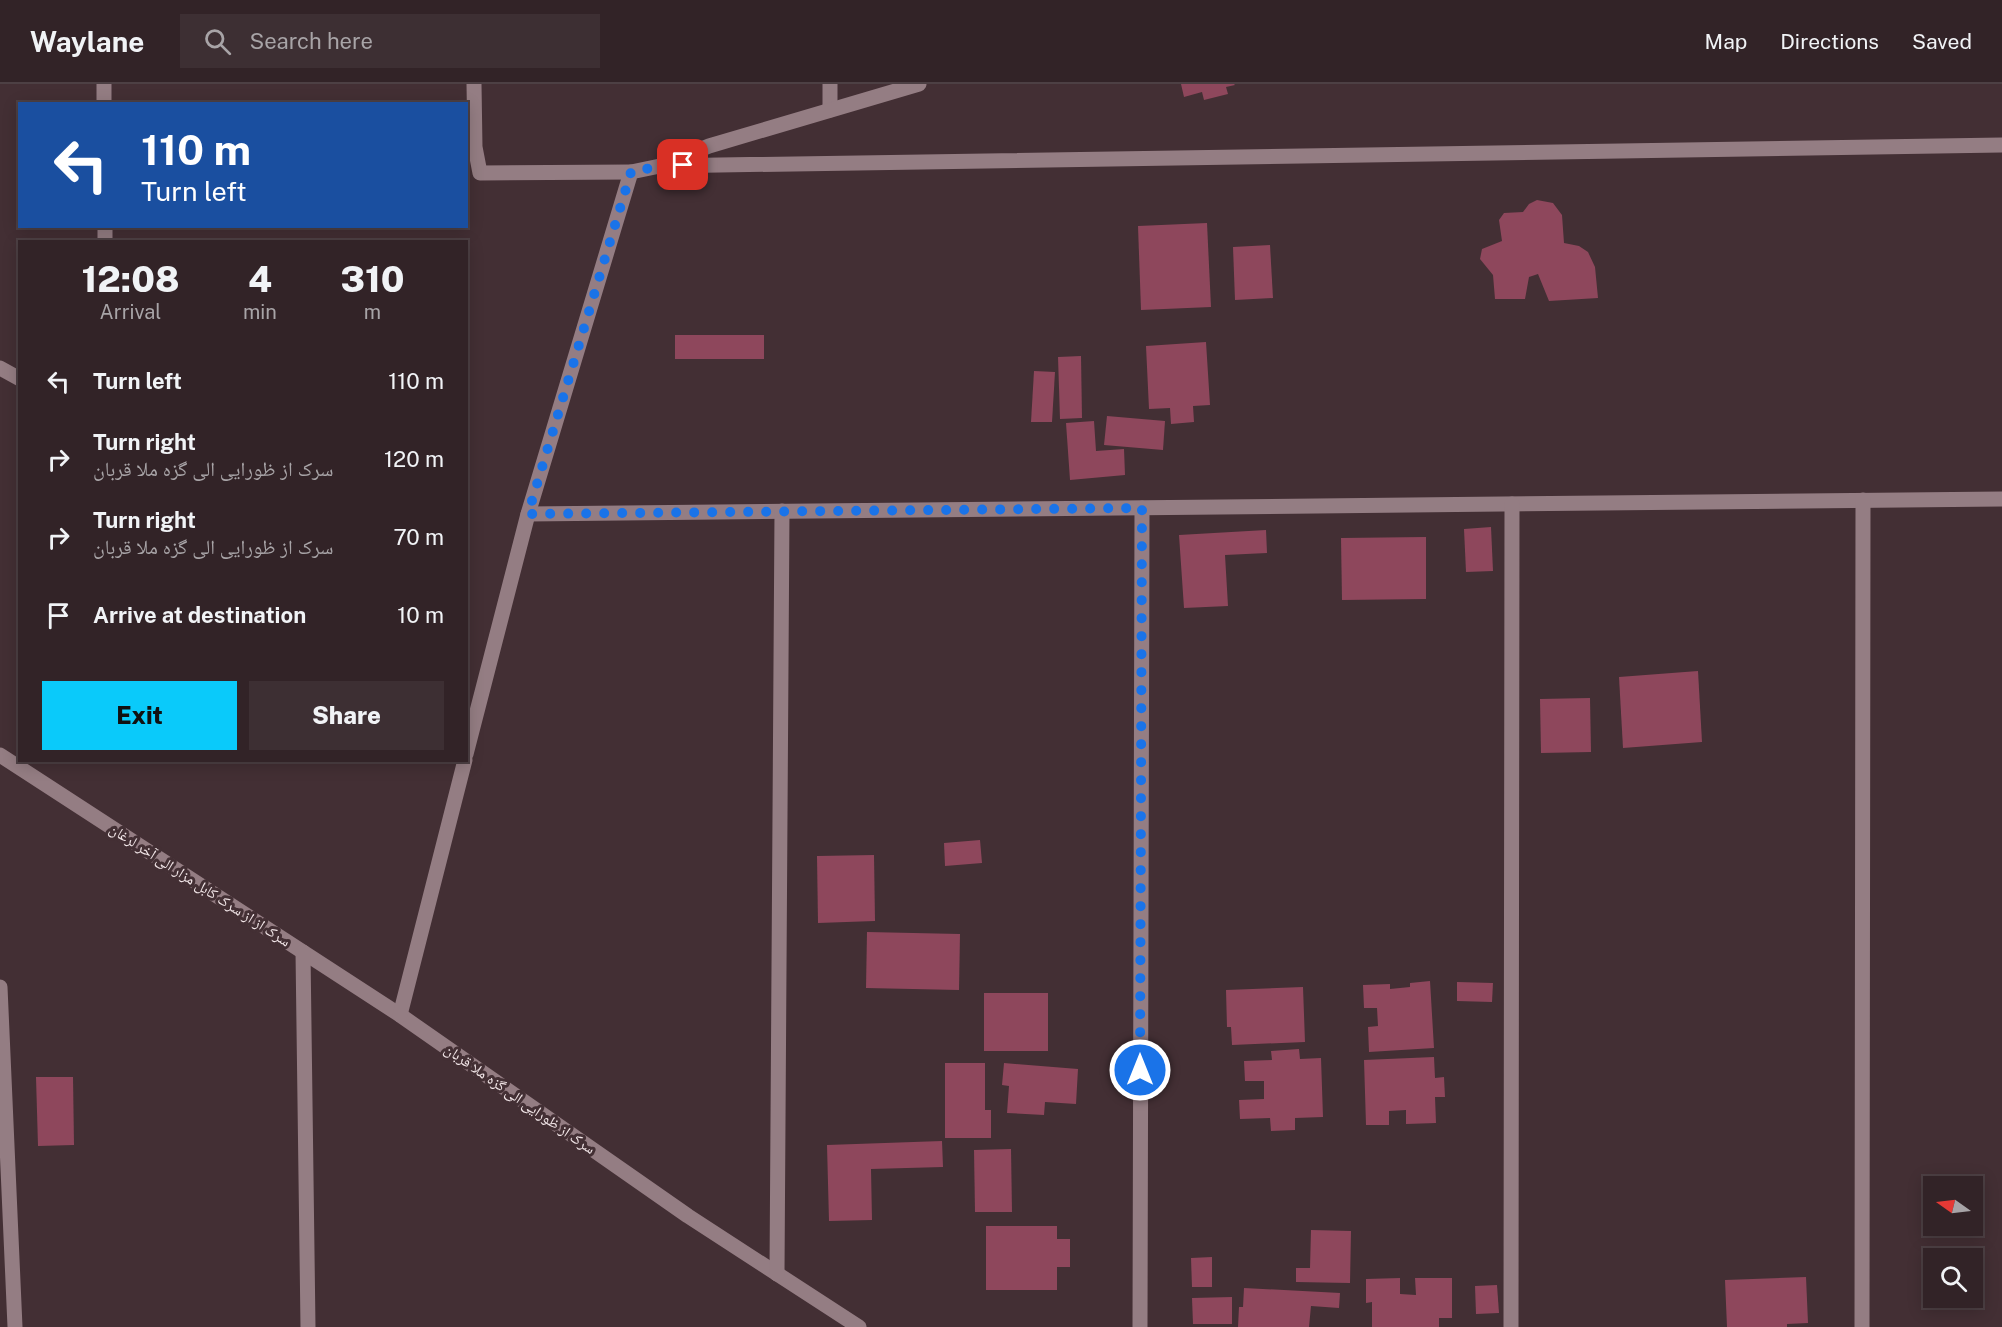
<!DOCTYPE html>
<meta charset="utf-8">
<style>
:root{--surface:#322327;--page:#3d2f33;--text:#f1f3f6;--muted:#a8a4a7;--line:#4d4044;--accent:#0acafa}
body{margin:0;font-family:"Public Sans","Noto Naskh Arabic",sans-serif;background:var(--page);color:var(--text);height:100vh;display:flex;flex-direction:column;font-size:22px;white-space:nowrap}
*{box-sizing:border-box;margin:0}
p{font-size:20px;color:var(--muted)}
.icon{flex:none;width:33px;height:33px;fill:none;stroke:currentColor;stroke-width:2;stroke-linecap:round;stroke-linejoin:round}
.map{position:relative;flex:1;overflow:hidden}
.sheet{position:absolute;left:18px;top:156px;width:450px;height:522px;display:flex;flex-direction:column;background:var(--surface);border-radius:0px;box-shadow:0 3px 15px #0003,0 0 0 2px var(--line)}
.sheet>*{flex:none}
.hud{position:absolute;left:18px;top:18px;width:450px;height:126px;border-radius:0px;box-shadow:0 3px 15px #0003,0 0 0 2px var(--line);background:#1a4fa0;color:#fff;overflow:hidden}
.needle{width:39px;rotate:284deg}
.tools{position:absolute;left:1923px;top:1092px;display:grid;gap:12px}
.tools a{display:grid;place-items:center;width:60px;height:60px;border-radius:0px;background:var(--surface);box-shadow:0 3px 15px #0003,0 0 0 2px var(--line);font-size:30px}
.pin{position:absolute;display:grid;place-items:center;width:51px;height:51px;color:#fff;margin:-26px;border-radius:12px;box-shadow:0 3px 9px #0006}
.me{position:absolute;width:66px;margin:-33px;rotate:0deg;stroke-linejoin:round;filter:drop-shadow(0 0 4px #0008)}
.turn{display:flex;align-items:center;gap:21px;height:126px;padding:0 24px;font-size:27px}
.turn .icon{width:78px;height:78px;stroke-width:2.5}
.turn b{display:block;font-size:42px;line-height:51px}
.eta{display:flex;justify-content:space-evenly;align-items:center;height:102px;text-align:center}
.eta b{font-size:36px;font-weight:800;line-height:42px}
.cta{display:flex;gap:12px;margin-top:auto;padding:12px 24px}
.cta a{flex:1;height:69px;border-radius:0px;background:var(--accent);color:#111;font-size:24px;font-weight:800;line-height:69px;text-align:center}
.cta a+a{background:var(--page);color:var(--text)}
ul{padding:0;list-style:none}
li{display:flex;align-items:center;gap:18px;height:78px;padding:0 24px}
li div{flex:1}
li b{display:block;font-size:22px}
li em{font-style:normal}
header{display:flex;align-items:center;gap:36px;box-sizing:border-box;height:84px;padding:0 30px;background:var(--surface);border-bottom:2px solid var(--line)}
header strong{font-size:28px}
nav{display:flex;gap:33px;margin-inline-start:auto;font-size:21px}
.search{width:420px;height:54px;background:var(--page);display:flex;align-items:center;gap:15px;box-sizing:border-box;padding:0 21px;border-radius:0px;color:var(--muted);font-size:22px}
.map>svg:first-child{display:block}
.building{fill:#8e475c}
.lines{fill:none;stroke-linecap:round;stroke-linejoin:round}
.minor{stroke:#947d83;stroke-width:15}
.route{stroke:#1a73e8;stroke-width:10;stroke-dasharray:0 18}
.labels{text-anchor:middle;stroke-width:6;stroke-linejoin:round;paint-order:stroke}
.street-label{font-size:15px;fill:#f2e6e8;stroke:#432f34}
</style>
<header>
<strong>Waylane</strong>
<div class="search"><svg class="icon" aria-label="search" viewBox="0 0 24 24"><circle cx="10" cy="10" r="6"/><path d="M15 15l6 6"/></svg>Search here</div>
<nav><a>Map</a><a>Directions</a><a>Saved</a></nav>
</header>
<div class="map">
<svg width="2002" height="1243" viewBox="0 0 2002 1243">
<rect width="100%" height="100%" fill="#432f34"/>
<g class="building">
<path d="M1181,0H1234L1235,1L1226,3L1228,10L1204,16L1202,8L1184,13Z"/>
<path d="M1537,116L1553,119L1562,131L1564,159L1579,162L1588,168L1595,183L1598,214L1549,217L1538,190L1529,193L1525,215H1495L1493,191L1480,175L1482,165L1502,157L1499,136L1504,129L1523,128L1529,120Z"/>
<path d="M1207,139L1211,223L1141,226L1138,142Z"/>
<path d="M1270,161L1273,214L1235,216L1233,163Z"/>
<rect x="675" y="251" width="89" height="24"/>
<path d="M1206,258L1210,321L1193,322L1194,338L1171,340L1170,324L1149,325L1146,262Z"/>
<path d="M1081,272L1082,334L1060,335L1058,273Z"/>
<path d="M1034,287L1055,288L1052,338H1031Z"/>
<path d="M1107,332L1165,337L1163,366L1104,361Z"/>
<path d="M1094,337L1096,367L1124,365L1125,391L1070,396L1066,339Z"/>
<path d="M1491,443L1493,487L1466,488L1464,445Z"/>
<path d="M1266,446L1267,469L1225,471L1228,522L1184,524L1179,451Z"/>
<path d="M1426,453V515L1342,516L1341,454Z"/>
<path d="M1698,587L1702,658L1623,664L1619,593Z"/>
<path d="M1590,614L1591,668L1541,669L1540,615Z"/>
<path d="M980,756L982,779L945,782L944,759Z"/>
<path d="M874,771L875,837L818,839L817,772Z"/>
<path d="M867,848L960,850L959,906L866,904Z"/>
<path d="M1430,897L1434,964L1369,968L1368,943L1378,942L1377,924H1364L1363,901L1390,900V905L1410,903V899Z"/>
<path d="M1457,898L1493,899L1492,918L1457,917Z"/>
<path d="M1303,903L1305,958L1232,961L1231,943H1227L1226,906Z"/>
<rect x="984" y="909" width="64" height="58"/>
<path d="M1299,965L1300,975L1321,974L1323,1033L1295,1034V1046L1271,1047L1270,1034L1240,1035L1239,1016L1264,1015V997H1245L1244,977L1272,976L1271,967Z"/>
<path d="M1434,973L1435,994L1444,993L1445,1013H1435L1436,1039L1406,1040V1026L1389,1027V1041H1366L1364,976Z"/>
<path d="M945,979H985V1026H991V1054H945Z"/>
<path d="M1004,979L1078,985L1076,1020L1045,1018L1044,1031L1007,1029L1009,1002L1002,1001Z"/>
<path d="M36,993H73L74,1061L38,1062Z"/>
<path d="M942,1057L943,1083L871,1085L872,1136L829,1137L827,1061Z"/>
<path d="M1011,1065L1012,1128H975L974,1066Z"/>
<path d="M986,1142H1057V1155H1070V1183H1057V1206H986Z"/>
<path d="M1311,1146L1351,1147L1350,1199L1296,1198V1184H1310Z"/>
<path d="M1212,1173V1203H1192L1191,1174Z"/>
<path d="M1806,1193L1808,1239L1787,1240V1243H1727L1725,1196Z"/>
<path d="M1400,1194V1210L1416,1211L1415,1194H1452V1234H1439V1243H1372V1218L1366,1219V1195Z"/>
<path d="M1497,1201L1499,1229L1476,1230L1475,1202Z"/>
<path d="M1244,1204L1340,1209L1339,1224L1311,1222L1309,1243H1238L1239,1223H1243Z"/>
<path d="M1232,1213V1240H1193L1192,1214Z"/>
</g>
<g class="lines">
<g class="minor">
<path d="M104,0V20"/>
<path d="M474,0L475,63L480,89L631,88"/>
<path d="M830,0V26"/>
<path d="M660,82L2002,61"/>
<path d="M105,142V158"/>
<path d="M0,284L20,295"/>
<path d="M528,430L2002,415"/>
<path d="M466,670L528,430L631,88L660,82L709,62L919,0"/>
<path d="M0,671L400,931L688,1132L859,1243"/>
<path d="M303,868L308,1243"/>
<path d="M0,903L15,1243"/>
<path d="M400,931L465,676"/>
<path d="M777,1190L782,427"/>
<path d="M1140,1243L1142,424"/>
<path d="M1511,1243L1512,420"/>
<path d="M1862,1243L1863,416"/>
</g>
</g>
<g class="lines">
<path class="route" d="M683,81L660,82L631,88L528,430L1142,424L1140,986"/>
</g>
<g class="labels">
<g class="street-label">
<text transform="translate(200 801) rotate(33)" y="5">سرک از از سرک کابل مزار الی آخر لرغان</text>
<text transform="translate(520 1015) rotate(35)" y="5">سرک از ظورایی الی گزه ملا قربان</text>
</g>
</g>
</svg>
<div class="tools">
<a><svg class="needle" viewBox="-14 -14 28 28"><path d="M0-13l5 13h-10z" fill="#e53935"/><path d="M0 13l5-13h-10z" fill="#a8a4a7"/></svg></a>
<a><svg class="icon" aria-label="search" viewBox="0 0 24 24"><circle cx="10" cy="10" r="6"/><path d="M15 15l6 6"/></svg></a>
</div>
<div class="pin" style="left:683px;top:81px;background:#d93025"><svg class="icon" aria-label="arrive" viewBox="0 0 24 24"><path d="M6 21V4h12l-3 4 3 4H6"/></svg></div>
<svg class="me" style="left:1140px;top:986px" viewBox="-20 -20 40 40"><circle r="17" fill="#1a73e8" stroke="#fff" stroke-width="3"/><path d="M0-11L8 9 0 5-8 9z" fill="#fff"/></svg>
<div class="hud">
<div class="turn"><svg class="icon" aria-label="left" viewBox="0 0 24 24"><path d="M17 20v-9H6M10 6l-5 5 5 5"/></svg><div><b>110 m</b>Turn left</div></div>
</div>
<section class="sheet">
<div class="eta">
<div><b>12:08</b><p>Arrival</p></div>
<div><b>4</b><p>min</p></div>
<div><b>310</b><p>m</p></div>
</div>
<ul>
<li><svg class="icon" aria-label="left" viewBox="0 0 24 24"><path d="M17 20v-9H6M10 6l-5 5 5 5"/></svg><div><b>Turn left</b></div><em>110 m</em></li>
<li><svg class="icon" aria-label="right" viewBox="0 0 24 24"><path d="M7 20v-9h11M14 6l5 5-5 5"/></svg><div><b>Turn right</b><p>سرک از ظورایی الی گزه ملا قربان</p></div><em>120 m</em></li>
<li><svg class="icon" aria-label="right" viewBox="0 0 24 24"><path d="M7 20v-9h11M14 6l5 5-5 5"/></svg><div><b>Turn right</b><p>سرک از ظورایی الی گزه ملا قربان</p></div><em>70 m</em></li>
<li><svg class="icon" aria-label="arrive" viewBox="0 0 24 24"><path d="M6 21V4h12l-3 4 3 4H6"/></svg><div><b>Arrive at destination</b></div><em>10 m</em></li>
</ul>
<div class="cta"><a>Exit</a><a>Share</a></div>
</section>
</div>
